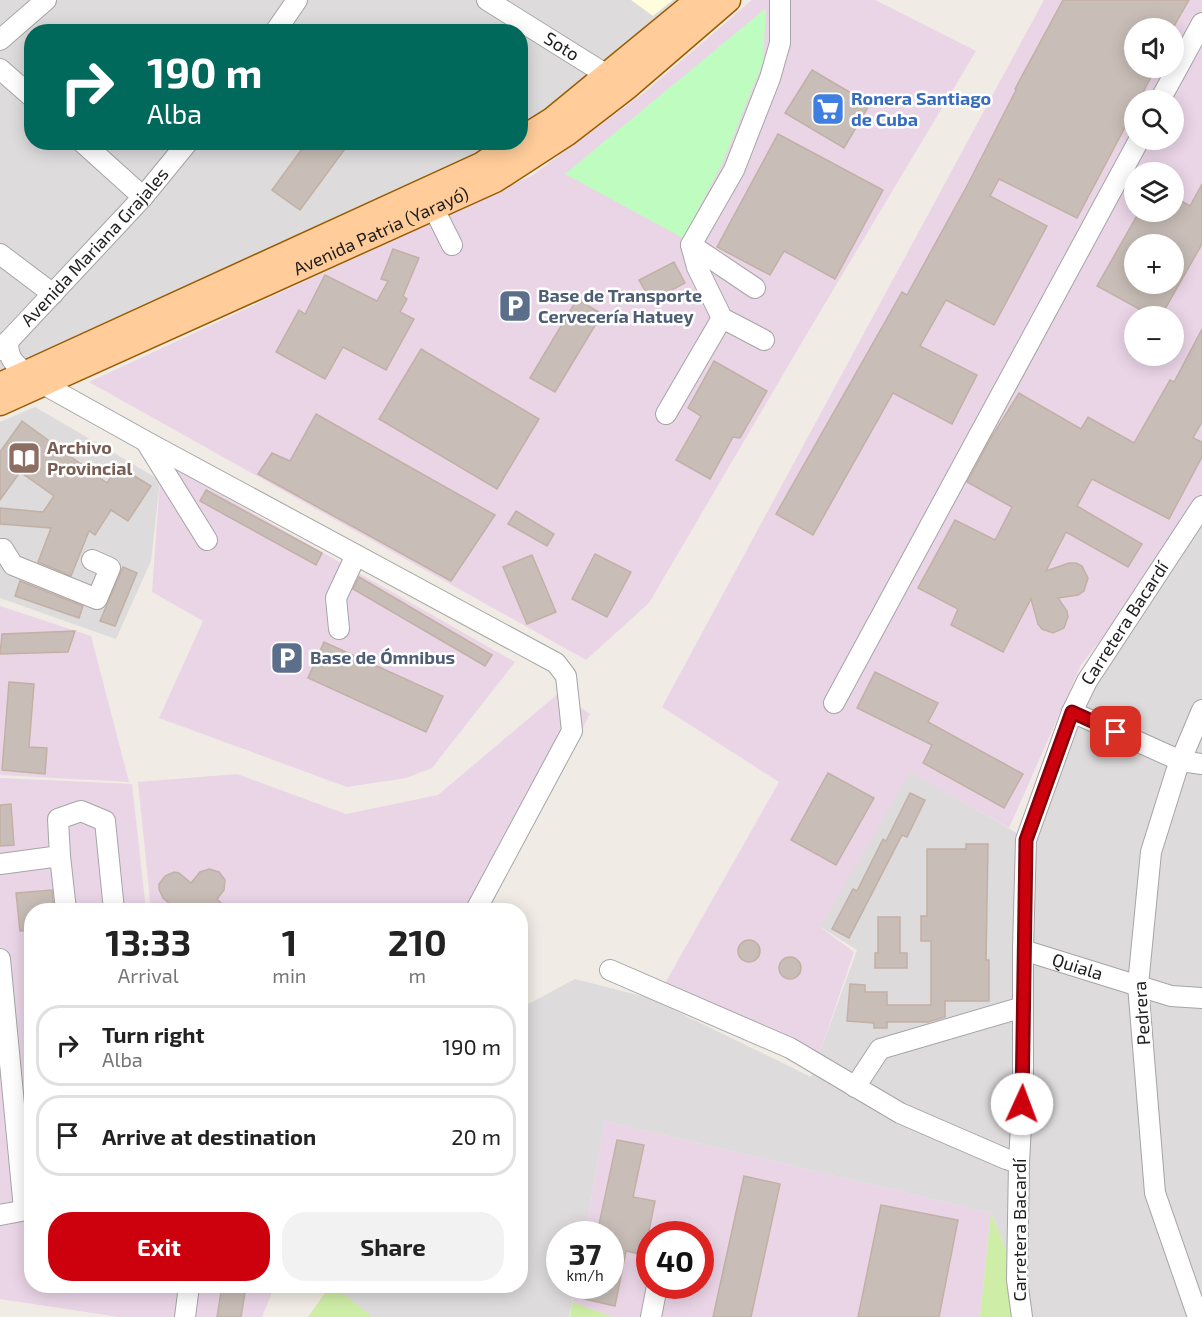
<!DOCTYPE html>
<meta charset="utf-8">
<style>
:root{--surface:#fff;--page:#f2f2f2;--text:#222;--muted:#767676;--line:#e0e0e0;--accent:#cd000e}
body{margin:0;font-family:"Exo 2",sans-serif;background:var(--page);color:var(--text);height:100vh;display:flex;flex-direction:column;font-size:22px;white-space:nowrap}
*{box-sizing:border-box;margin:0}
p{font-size:20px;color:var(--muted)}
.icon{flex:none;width:33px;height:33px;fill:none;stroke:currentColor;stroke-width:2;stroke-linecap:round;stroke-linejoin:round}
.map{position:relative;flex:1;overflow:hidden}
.panel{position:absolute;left:24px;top:903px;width:504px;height:390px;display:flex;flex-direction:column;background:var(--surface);border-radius:24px;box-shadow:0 3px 15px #0003}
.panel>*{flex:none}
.top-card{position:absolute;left:24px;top:24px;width:504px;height:126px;border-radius:24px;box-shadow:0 3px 15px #0003;background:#00695c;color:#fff;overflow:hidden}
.fabs{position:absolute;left:1124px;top:18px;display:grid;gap:12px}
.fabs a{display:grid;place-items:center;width:60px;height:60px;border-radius:50%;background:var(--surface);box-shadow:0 3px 15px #0003;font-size:30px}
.speed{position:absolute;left:546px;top:1221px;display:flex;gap:12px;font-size:30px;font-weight:700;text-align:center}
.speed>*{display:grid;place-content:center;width:78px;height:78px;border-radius:50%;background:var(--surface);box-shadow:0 3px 15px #0003;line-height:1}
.speed small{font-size:15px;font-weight:400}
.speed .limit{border:9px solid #d22;background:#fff;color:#111}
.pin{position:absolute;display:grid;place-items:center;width:51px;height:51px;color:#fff;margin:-26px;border-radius:12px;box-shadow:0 3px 9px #0006}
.me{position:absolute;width:66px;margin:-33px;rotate:2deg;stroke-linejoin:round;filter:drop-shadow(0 0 4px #0008)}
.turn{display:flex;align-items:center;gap:21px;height:126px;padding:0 24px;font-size:27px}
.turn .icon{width:78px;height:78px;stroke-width:2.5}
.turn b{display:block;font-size:42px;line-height:51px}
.eta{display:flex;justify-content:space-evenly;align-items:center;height:102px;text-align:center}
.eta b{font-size:36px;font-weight:700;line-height:42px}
.action{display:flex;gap:12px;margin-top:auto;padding:12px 24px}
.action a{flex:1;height:69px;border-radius:24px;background:var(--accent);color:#fff;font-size:24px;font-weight:700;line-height:69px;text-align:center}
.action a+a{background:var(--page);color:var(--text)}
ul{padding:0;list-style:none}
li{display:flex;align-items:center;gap:18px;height:81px;margin:0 12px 9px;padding:0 12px;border:3px solid var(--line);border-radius:24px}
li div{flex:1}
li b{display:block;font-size:22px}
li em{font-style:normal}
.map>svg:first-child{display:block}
.residential{fill:#dddbdb}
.industrial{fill:#ead5e7;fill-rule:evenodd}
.education{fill:#fffdde}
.grass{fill:#ceeda6}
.park{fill:#befdbf}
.building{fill:#c8bdb7;stroke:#c3b0a5;stroke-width:1.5;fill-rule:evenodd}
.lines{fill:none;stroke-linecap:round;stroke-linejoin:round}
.minor-casing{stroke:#a5a5a5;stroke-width:22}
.major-casing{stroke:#995c00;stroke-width:27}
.minor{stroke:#fff;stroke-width:20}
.major{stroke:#ffcc9a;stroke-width:24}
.route-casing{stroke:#850009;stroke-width:15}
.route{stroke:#cd000e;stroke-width:10}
.labels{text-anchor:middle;stroke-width:5;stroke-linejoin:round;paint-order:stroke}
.street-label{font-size:18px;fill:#1e1e1e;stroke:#fff}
.shop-label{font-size:18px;font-weight:bold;fill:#366cbe;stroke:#fff;text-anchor:start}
.service-label{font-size:18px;font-weight:bold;fill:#4e5e75;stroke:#fff;text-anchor:start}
.education-label{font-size:18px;font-weight:bold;fill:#785e54;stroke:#fff;text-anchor:start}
</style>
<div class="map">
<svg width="1202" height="1317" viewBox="0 0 1202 1317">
<rect width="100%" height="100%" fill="#f0ebe4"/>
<g class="residential">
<path d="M0,0H684L521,131L520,32H32V142L502,143L0,374Z"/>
<path d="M35,407L160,480L151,561L116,639L0,598V422Z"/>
<path d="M1202,520V1317H1033L991,1213L605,1121L585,1234H560V1286H575L569,1317H372L334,1286H520L521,1008L575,979L649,998L811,1077L857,950L819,926L910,771L1027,839L1087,684Z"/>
</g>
<g class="industrial">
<path d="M752,0H875L976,51L808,332L649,603L586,660L89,382L533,175L645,92Z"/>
<path d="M1044,0H1202V510L1081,665L1009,828L910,772L820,927L854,952L817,1061L664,985L779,782L662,707ZM1134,28H1173V68H1134ZM1134,100H1173V140H1134ZM1134,172H1173V212H1134ZM1134,244H1173V284H1134ZM1134,316H1173V356H1134Z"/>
<path d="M172,467L515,662L432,768L406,778L347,787L159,718L203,621L152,592L160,480Z"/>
<path d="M0,606L91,636L129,782L0,775Z"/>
<path d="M559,693L590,714L488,910H151L138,782L237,774L346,814L438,795Z"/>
<path d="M0,778L132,784L146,910H32V1286H271V1295L262,1317H119L0,1299Z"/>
<path d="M605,1121L991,1213L980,1317H613L572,1302L575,1286H610V1234H585ZM650,1234H700V1286H650Z"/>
</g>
<path class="education" d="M631,0H673L653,16Z"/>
<g class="grass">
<path d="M991,1213L1033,1317H980Z"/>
<path d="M330,1286H334L372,1317H308Z"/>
<path d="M572,1302L613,1317H570Z"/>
</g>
<path class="park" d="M766,8L763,62L722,164L683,238L565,174Z"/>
<g class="building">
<path d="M1063,0H1189L1173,28H1134V68L1151,77L1139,100H1134V110L1077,218L999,179L990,196L1047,226L994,325L946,300L920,346L977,375L952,424L893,393L813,535L776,514L902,292L907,295L968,184L1016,90L1015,89Z"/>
<path d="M812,70L870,104L844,148L785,113Z"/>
<path d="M778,134L883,190L835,279L784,251L770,275L717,247Z"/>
<path d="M307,142H350L300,210L272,190Z"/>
<path d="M1202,184V244L1161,316H1152L1097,286L1139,212H1173V196L1190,206ZM1134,244H1173V284H1134Z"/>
<path d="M393,249L419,258L403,296L407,299L400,312L414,319L386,370L343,347L325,379L276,352L299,310L305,314L325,275L377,301L388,281L381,279Z"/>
<path d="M674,262L685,283L651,301L639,280Z"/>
<path d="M577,299L602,314L555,392L530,378Z"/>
<path d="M1202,329V422L1193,438L1202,442V457L1169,519L1092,479L1077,506L1142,544L1128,567L1066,532L1046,571L1069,563H1076L1082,566L1088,578L1084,591L1078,595L1058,598L1067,611L1068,617L1064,628L1053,633L1042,629L1038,624L1031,599L1003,652L951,625L958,609L918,588L955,520L995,540L1012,507L967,482L991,438L1019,393L1081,429L1088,417L1134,443L1170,380L1174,382Z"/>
<path d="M421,349L539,419L497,489L379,419Z"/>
<path d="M714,361L767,391L740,438L733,437L710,479L676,460L701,416L688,408Z"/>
<path d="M316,414L495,515L451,581L258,474L272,453L290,461Z"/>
<path d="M22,421L107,483L118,466L151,486L128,521L111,510L95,535L89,531L71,576L38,562L51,528L0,524V508L43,512L54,496L20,472L0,500V452Z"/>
<path d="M206,490L322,553L316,565L200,501Z"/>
<path d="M516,511L554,534L547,546L508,524Z"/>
<path d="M595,554L631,572L607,617L572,599Z"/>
<path d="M532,555L556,612L527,624L503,567Z"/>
<path d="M123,567L137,573L115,626L100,621Z"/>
<path d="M359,577L492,655L485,666L353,589Z"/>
<path d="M20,581L83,606L79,618L15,596Z"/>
<path d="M75,631L68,652L0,654L2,634Z"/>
<path d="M324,642L443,696L426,732L308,678Z"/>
<path d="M875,672L938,703L928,722L1023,774L1004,808L923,763L932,745L857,708Z"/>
<path d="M9,682L34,684L29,747L47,748L45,774L2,770Z"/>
<path d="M828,773L874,798L836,865L791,840Z"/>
<path d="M910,793L925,800L907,837L902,835L849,938L832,929L853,889L857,891L883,839L886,841Z"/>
<path d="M11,804L14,845L0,846V805Z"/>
<path d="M966,844H988L986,960H989V1001H945V1017L928,1022H887V1028H874V1023L847,1021L850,984L865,985V992H887V1005H931V941H921V916H927V849H966Z"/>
<path d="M209,869L219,872L225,880L224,890L217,899L228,910H166L171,905L163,898L159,889V884L165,876L174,872L179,873L191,883L200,872Z"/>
<path d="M52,890L54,910H32V930L20,931L16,893Z"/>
<path d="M878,917H900V953H907V968H875V953H878Z"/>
<circle cx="749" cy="951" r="11"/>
<circle cx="790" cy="968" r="11"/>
<path d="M617,1140L644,1145L633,1197L655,1201L644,1255L626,1251L615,1306L584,1299L587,1286H610V1234H597Z"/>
<path d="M744,1176L780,1184L751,1317H713Z"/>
<path d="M881,1205L958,1220L939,1317H858Z"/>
<path d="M222,1286H246L241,1317H217Z"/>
</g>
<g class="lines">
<g class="minor-casing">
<g id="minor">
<path id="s1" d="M487,0L607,75"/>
<path d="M275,32L297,0"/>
<path d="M0,40L46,0"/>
<path d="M0,69L32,97"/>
<path d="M1160,100L1202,23"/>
<path d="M82,142L143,197"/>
<path d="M434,209L452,245"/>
<path d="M691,245L697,267L722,318L764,340"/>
<path d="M0,254L53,294"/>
<path d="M755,288L691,245L734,170L770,78L780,43V0"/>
<path d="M8,341C8,358 13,363 26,373"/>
<path id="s2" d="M0,350L143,197L188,142"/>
<path d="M43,384L147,442L556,663L566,676L572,731L477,908"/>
<path d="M666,414L722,318"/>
<path d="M148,445L207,540"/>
<path d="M0,549H3L13,565L97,599L110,568L92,560"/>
<path d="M339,629L336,598L356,555"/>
<path d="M834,703L1139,140"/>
<path d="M1072,712L1181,761L1202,764"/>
<path d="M60,856L58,819L81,811L105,821L114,910"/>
<path d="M0,864L60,856L66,910"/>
<path id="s3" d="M1023,950L1171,996L1202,998"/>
<path d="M0,959L24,1209"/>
<path d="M610,970L790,1048L900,1113L1006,1159L1019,1163"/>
<path d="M855,1087L880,1049L1023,1007"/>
<path d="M0,1215L32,1209"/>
<path d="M185,1317L189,1286"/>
<path d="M651,1317L657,1286"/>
<path id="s4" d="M1022,1317L1017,1280L1019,1163L1023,1085V950L1026,840L1072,712L1087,681L1202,506"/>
<path d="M1198,1317L1155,1193L1138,985L1151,852L1176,772L1202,710"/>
</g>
</g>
<g class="major-casing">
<g id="major">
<path d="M520,140L552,120L698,0"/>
<path d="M0,385L481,165L516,142"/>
<path id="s5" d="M0,403L495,180L566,134L627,87L728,0"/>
</g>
</g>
<use href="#minor" class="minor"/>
<use href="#major" class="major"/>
</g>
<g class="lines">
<g class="route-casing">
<path id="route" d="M1022,1104L1026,840L1072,712L1116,732"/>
</g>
<use href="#route" class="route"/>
</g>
<defs>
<g id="supermarket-square" transform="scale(1.725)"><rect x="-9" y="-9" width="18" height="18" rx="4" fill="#3f7fe0" stroke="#fff"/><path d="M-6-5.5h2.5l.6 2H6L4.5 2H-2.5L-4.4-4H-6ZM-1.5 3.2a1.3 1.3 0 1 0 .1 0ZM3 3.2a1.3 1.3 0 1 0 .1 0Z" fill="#fff"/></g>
<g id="parking-square" transform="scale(1.725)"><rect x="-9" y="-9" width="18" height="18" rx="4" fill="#5c6f8a" stroke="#fff"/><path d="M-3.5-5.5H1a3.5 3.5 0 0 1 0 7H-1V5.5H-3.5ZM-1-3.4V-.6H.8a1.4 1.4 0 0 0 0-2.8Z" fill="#fff"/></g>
<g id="library-square" transform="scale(1.725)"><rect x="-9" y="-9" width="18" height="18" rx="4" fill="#8d6e63" stroke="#fff"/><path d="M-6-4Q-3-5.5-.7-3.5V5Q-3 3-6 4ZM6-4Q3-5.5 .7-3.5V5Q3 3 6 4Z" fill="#fff"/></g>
</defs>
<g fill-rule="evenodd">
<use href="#supermarket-square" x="828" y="109"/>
<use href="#parking-square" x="515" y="306"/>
<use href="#library-square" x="24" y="458"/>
<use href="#parking-square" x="287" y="658"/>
</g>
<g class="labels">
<g class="street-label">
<text dy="6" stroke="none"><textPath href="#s1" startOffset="88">Soto</textPath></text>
<text dy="6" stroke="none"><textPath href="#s5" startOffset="418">Avenida Patria (Yarayó)</textPath></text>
<text dy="6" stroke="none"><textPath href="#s2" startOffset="140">Avenida Mariana Grajales</textPath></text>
<text dy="6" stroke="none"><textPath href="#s4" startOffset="717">Carretera Bacardí</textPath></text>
<text dy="6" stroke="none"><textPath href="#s3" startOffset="57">Quiala</textPath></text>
<text transform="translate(1142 1013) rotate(-94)" y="6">Pedrera</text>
<text transform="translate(1020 1230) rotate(-90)" y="6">Carretera Bacardí</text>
</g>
<g class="shop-label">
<text x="851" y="105">Ronera Santiago<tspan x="851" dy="21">de Cuba</tspan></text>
</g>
<g class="service-label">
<text x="538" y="302">Base de Transporte<tspan x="538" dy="21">Cervecería Hatuey</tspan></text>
<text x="310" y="664">Base de Ómnibus</text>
</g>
<g class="education-label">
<text x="47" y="454">Archivo<tspan x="47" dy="21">Provincial</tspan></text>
</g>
</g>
</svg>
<div class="fabs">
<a><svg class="icon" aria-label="sound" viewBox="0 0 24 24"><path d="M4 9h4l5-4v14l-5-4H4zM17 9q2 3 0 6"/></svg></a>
<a><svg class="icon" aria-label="search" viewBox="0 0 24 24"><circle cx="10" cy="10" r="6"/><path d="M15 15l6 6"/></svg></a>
<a><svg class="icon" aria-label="layers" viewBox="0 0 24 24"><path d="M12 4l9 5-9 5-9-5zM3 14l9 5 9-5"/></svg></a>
<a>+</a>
<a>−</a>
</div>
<div class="speed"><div>37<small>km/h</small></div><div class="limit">40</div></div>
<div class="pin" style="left:1116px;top:732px;background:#d93025"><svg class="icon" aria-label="arrive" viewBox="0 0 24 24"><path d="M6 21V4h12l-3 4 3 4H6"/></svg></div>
<svg class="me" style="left:1022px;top:1104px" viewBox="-20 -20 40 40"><circle r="19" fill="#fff"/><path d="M0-13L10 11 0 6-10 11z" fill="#cd000e"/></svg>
<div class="top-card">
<div class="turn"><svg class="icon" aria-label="right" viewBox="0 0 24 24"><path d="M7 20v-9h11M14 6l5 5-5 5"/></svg><div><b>190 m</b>Alba</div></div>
</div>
<section class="panel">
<div class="eta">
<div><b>13:33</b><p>Arrival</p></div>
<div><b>1</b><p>min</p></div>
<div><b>210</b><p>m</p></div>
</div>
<ul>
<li><svg class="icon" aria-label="right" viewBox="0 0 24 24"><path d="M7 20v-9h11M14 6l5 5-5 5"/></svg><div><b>Turn right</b><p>Alba</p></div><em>190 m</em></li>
<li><svg class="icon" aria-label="arrive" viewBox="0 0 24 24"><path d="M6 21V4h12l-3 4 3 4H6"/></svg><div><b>Arrive at destination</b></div><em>20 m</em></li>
</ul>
<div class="action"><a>Exit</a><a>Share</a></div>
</section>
</div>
